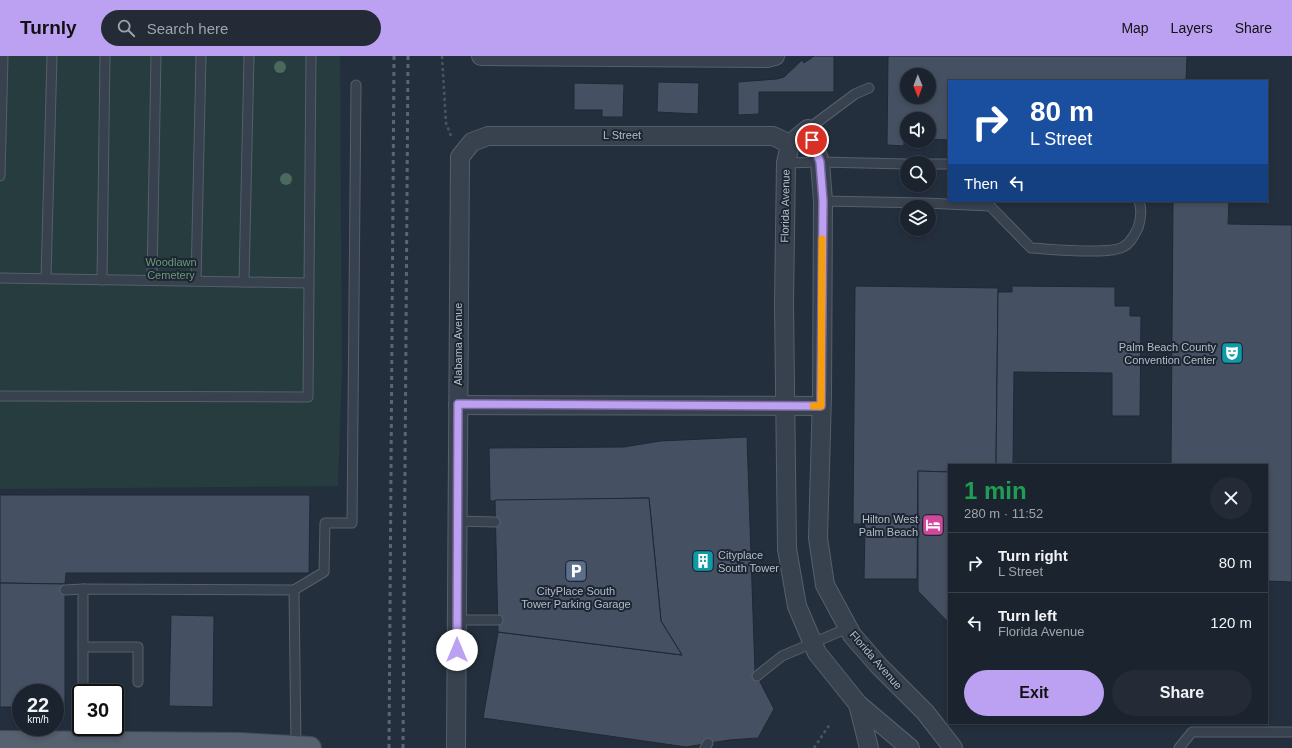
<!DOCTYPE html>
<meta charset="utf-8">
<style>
:root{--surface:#1b232e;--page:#242b36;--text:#f1f3f6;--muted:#a0a4aa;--line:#39404a;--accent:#bca0f2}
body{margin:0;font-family:Helvetica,sans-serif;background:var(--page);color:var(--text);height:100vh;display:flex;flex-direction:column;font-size:15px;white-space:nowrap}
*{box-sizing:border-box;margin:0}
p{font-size:13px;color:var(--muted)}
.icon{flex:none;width:22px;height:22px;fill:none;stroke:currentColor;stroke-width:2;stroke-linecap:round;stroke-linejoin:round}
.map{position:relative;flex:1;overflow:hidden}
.panel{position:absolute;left:948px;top:408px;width:320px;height:260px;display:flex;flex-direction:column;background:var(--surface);border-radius:0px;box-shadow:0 2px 6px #0003,0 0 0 1px var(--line)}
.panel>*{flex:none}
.banner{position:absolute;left:948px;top:24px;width:320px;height:122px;border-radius:0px;box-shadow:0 2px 6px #0003,0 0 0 1px var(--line);background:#1a4fa0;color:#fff;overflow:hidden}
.needle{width:26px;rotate:179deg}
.controls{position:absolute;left:900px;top:12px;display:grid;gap:8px}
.controls a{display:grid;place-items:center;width:36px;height:36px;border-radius:50%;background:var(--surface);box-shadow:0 2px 6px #0003,0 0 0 1px var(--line);font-size:20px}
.speed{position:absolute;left:12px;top:628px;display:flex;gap:8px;font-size:20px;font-weight:700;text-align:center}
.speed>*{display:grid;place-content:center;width:52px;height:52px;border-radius:50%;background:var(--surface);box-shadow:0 2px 6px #0003,0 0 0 1px var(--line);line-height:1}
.speed small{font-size:10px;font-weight:400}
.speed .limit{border:2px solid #111;border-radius:6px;background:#fff;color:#111}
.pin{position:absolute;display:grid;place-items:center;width:34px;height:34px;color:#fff;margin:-17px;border:2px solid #fff;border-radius:50%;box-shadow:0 1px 4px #0007}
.me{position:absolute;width:44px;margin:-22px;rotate:0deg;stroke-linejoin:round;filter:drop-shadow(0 0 3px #0008)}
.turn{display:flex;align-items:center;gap:14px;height:84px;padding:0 16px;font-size:18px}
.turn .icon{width:52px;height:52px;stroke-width:2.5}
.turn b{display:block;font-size:28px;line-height:34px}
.then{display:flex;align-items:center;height:38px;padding:0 16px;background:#0003;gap:8px;font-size:15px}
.round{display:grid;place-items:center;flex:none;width:42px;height:42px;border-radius:21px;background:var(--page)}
.headline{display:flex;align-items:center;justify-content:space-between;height:68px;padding:0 16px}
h1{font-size:24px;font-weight:800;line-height:30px;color:#1e9e55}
.cta{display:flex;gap:8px;margin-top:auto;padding:8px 16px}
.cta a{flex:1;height:46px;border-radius:24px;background:var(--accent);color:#111;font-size:16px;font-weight:800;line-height:46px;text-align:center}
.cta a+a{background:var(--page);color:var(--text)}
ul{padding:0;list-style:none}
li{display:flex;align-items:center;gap:12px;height:60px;padding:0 16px;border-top:1px solid var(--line)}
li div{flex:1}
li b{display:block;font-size:15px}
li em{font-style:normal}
header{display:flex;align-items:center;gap:24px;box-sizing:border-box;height:56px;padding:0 20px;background:var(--accent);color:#111}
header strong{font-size:19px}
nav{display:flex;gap:22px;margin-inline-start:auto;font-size:14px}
.search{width:280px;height:36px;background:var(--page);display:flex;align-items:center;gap:10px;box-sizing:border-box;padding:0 14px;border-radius:22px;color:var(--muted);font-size:15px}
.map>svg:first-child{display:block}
.green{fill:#263c3f}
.building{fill:#455162;stroke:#1f2835;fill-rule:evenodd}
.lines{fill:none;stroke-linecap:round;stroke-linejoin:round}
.service-casing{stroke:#565f6c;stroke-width:11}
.minor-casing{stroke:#565f6c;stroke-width:20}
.primary-casing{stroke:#414a57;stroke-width:24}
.path{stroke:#44595c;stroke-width:2.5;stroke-dasharray:3 3;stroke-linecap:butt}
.service{stroke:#38414e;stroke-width:9}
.minor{stroke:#38414e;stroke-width:18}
.primary{stroke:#56606e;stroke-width:22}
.rail{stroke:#5a6575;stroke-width:3;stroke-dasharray:4 4;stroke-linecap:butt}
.tree{fill:#4b6a5d}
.route-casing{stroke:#7a689d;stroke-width:10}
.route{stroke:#bca0f2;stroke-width:7}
.slow{stroke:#f59e0b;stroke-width:7}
.labels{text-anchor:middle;stroke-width:4;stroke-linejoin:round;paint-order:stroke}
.street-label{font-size:11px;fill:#b4bcc9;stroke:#1d2633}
.park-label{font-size:11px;fill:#6b9a76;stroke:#1d2633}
.poi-label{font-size:11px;fill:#b4bcc9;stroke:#1d2633;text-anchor:end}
</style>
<header>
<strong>Turnly</strong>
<div class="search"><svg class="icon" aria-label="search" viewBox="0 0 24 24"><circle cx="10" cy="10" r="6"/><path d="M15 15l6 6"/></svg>Search here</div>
<nav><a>Map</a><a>Layers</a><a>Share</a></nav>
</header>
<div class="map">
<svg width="1292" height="692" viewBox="0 0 1292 692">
<rect width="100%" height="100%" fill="#242f3e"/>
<path class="green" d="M0,0H340L342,313L338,430L0,433Z"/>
<g class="building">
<path d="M814,0H834V36H759V58L738,59V26L777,23L784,21L802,4L804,7Z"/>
<path d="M888,0H1187L1186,25H949V84L929,83V63H907V83H904V90L887,89ZM907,19H929V41H907Z"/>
<path d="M658,26L699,27L698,58L657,56Z"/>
<path d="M574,27L624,28L623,61H602V54H574Z"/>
<path d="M1173,145H1229L1228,168L1292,169V526L1267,525V409H1171Z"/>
<path d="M855,230L998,232L996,409H949V416L918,415L917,523H864L865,468H853Z"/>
<path d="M1012,230L1115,231V250H1130V260H1141L1140,360H1112V317L1014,316L1013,409H996L998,236H1012Z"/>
<path d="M747,381L755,616L774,653L758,682L729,684L686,691L483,662L498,576L682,599L661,565L649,442L490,445L489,392L624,391L660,385Z"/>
<path d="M918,415L949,416V567L918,535Z"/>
<path d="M0,439H310L309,517H66L65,528L0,527Z"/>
<path d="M649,442L661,565L682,599L498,576L495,444Z"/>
<path d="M0,527L65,528V651H55V637H21V651H0Z"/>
<path d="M171,559L214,560L213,651L169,650Z"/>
</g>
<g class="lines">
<g class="service-casing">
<g id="service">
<path d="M808,73L855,38L869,32"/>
<path d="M786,107L820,106L907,108"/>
<path d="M929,108H949"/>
<path d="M0,120L3,0"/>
<path d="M823,145L925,147L990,150L1031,192C1051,193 1108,199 1123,191C1131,187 1134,179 1138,172C1141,163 1142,154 1139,145"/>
<path d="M0,222L308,227"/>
<path d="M46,222L52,0"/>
<path d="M102,224L105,0"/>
<path d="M152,224L156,0"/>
<path d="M196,225L201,0"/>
<path d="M244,226L249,0"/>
<path d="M0,340L308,341L311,0"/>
<path d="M457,465L495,466"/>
<path d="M65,534L83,533"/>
<path d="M294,534L324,516L325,467H352L356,29"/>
<path d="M457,564H498"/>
<path d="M83,591H138V626"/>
<path d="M757,620L782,600L848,572"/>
<path d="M83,637V533L294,534L296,691"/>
<path d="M83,671V687"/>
<path d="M705,692L708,687"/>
<path d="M1179,692L1192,676H1292"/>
</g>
</g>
<g class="minor-casing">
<g id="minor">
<path d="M481,0L767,2L775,0"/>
<path d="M458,349L821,350"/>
<path d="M858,648L869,692"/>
<path d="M456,692L460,101L472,86L488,80H773L790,88"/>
<path d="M910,692L858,648L817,597L797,550L787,493L784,248L786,107L790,88L808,73L820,106L823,145L822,340L818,482L825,529L852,579L879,610L925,656L953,692"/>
</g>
</g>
<g class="primary-casing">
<path id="primary" d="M0,686L240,688L310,692"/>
</g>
<g class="path">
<path d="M442,0L446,67L451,80"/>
<path d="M814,692L830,668"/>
</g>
<use href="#service" class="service"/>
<use href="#minor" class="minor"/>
<use href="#primary" class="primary"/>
<g class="rail">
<path d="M389,692L394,0"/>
<path d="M403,692L408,0"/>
</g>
</g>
<g class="tree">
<circle cx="280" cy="11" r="6"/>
<circle cx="286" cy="123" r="6"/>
</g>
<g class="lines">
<g class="route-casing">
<path id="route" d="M457,594L458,348L821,350L823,145L820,106L812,84"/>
</g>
<use href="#route" class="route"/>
<path class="slow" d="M813,350H821L822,183"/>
</g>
<defs>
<g id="theatre-square" transform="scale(1.15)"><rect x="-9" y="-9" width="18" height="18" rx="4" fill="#0f9aa8" stroke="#1d2633"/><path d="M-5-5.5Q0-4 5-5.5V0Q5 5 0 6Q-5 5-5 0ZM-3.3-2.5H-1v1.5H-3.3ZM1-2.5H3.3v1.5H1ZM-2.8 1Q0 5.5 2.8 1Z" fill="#fff"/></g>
<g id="hotel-square" transform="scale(1.15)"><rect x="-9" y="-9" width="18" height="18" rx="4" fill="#d1479c" stroke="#1d2633"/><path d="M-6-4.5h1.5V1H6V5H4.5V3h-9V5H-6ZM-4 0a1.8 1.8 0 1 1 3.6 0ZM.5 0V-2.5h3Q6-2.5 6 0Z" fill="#fff"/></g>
<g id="building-square" transform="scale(1.15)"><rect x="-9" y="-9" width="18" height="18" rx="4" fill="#0f9aa8" stroke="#1d2633"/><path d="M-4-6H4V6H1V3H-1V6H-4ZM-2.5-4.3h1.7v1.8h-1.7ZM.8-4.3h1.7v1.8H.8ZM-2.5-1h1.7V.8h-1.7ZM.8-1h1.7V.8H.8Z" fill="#fff"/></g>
<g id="parking-square" transform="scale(1.15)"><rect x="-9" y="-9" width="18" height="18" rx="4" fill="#5c6f8a" stroke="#1d2633"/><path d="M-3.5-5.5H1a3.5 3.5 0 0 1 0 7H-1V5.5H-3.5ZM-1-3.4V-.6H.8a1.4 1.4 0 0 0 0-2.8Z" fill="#fff"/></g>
</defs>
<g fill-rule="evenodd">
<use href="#theatre-square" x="1232" y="297"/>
<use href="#hotel-square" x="933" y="469"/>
<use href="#building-square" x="703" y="505"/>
<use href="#parking-square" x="576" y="515"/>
</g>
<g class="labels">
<g class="street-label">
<text x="622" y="83">L Street</text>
<text transform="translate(785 150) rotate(-89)" y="4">Florida Avenue</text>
<text transform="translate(458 288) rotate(-90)" y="4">Alabama Avenue</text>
<text transform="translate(876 604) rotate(49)" y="4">Florida Avenue</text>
</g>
<g class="park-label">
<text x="171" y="210">Woodlawn<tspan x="171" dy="13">Cemetery</tspan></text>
</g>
<g class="poi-label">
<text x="1216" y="295">Palm Beach County<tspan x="1216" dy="13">Convention Center</tspan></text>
<text x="918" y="467">Hilton West<tspan x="918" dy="13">Palm Beach</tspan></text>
<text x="718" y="503" text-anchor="start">Cityplace<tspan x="718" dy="13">South Tower</tspan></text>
<text x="576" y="539" text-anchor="middle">CityPlace South<tspan x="576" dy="13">Tower Parking Garage</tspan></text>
</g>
</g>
</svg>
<div class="controls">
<a><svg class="needle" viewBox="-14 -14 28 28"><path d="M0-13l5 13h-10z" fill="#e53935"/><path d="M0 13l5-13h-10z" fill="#a0a4aa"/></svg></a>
<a><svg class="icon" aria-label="sound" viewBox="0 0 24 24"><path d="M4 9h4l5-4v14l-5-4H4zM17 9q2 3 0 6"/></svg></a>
<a><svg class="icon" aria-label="search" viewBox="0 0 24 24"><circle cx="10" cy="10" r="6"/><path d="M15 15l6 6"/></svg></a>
<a><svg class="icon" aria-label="layers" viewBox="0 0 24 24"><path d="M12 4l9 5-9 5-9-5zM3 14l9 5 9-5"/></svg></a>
</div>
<div class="speed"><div>22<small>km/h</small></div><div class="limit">30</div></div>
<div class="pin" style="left:812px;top:84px;background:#d93025"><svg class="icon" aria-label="arrive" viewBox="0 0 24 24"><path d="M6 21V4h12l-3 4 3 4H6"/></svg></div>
<svg class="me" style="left:457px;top:594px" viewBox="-20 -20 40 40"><circle r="19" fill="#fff"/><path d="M0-13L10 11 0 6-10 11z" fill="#bca0f2"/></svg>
<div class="banner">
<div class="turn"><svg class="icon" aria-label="right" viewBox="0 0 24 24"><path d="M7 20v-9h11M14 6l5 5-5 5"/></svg><div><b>80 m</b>L Street</div></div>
<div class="then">Then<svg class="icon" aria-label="left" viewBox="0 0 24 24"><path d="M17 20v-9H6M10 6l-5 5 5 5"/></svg></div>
</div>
<section class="panel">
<div class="headline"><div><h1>1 min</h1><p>280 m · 11:52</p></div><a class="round"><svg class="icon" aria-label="close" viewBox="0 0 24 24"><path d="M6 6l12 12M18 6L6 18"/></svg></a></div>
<ul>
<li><svg class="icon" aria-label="right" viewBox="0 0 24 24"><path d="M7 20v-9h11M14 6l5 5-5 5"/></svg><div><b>Turn right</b><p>L Street</p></div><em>80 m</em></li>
<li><svg class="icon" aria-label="left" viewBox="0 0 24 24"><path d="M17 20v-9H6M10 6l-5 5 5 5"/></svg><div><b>Turn left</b><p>Florida Avenue</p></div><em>120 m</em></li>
</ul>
<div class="cta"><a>Exit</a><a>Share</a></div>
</section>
</div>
